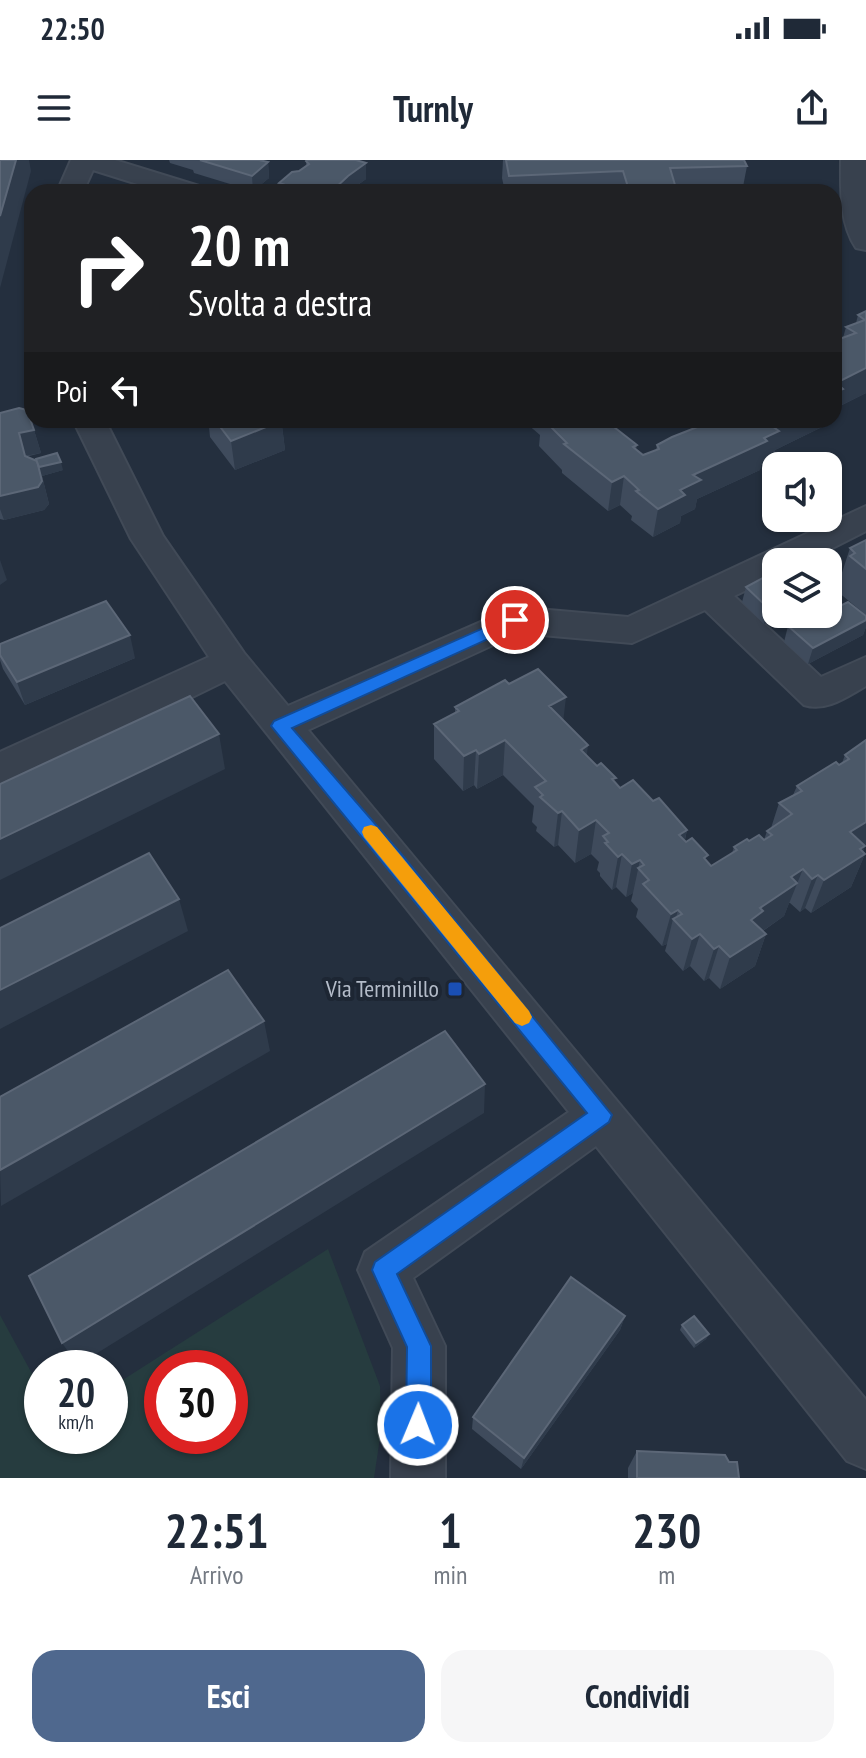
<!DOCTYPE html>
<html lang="it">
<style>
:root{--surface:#fff;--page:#f6f6f7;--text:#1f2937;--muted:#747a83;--accent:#4f688e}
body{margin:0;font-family:"PT Sans Narrow",sans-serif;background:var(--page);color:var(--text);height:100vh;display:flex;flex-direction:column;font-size:30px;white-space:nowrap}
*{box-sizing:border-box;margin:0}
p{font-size:26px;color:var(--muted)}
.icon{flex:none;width:44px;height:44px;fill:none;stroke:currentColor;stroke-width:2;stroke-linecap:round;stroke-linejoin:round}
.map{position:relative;height:1318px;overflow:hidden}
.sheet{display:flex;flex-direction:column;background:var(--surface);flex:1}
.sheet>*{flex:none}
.guide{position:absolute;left:24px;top:24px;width:818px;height:244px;border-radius:24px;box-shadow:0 2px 6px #0004;background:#202124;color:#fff;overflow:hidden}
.buttons{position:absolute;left:762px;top:292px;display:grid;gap:16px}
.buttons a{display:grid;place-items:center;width:80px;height:80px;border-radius:16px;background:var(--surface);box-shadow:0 2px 6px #0004;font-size:40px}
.speed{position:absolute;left:24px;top:1190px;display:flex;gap:16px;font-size:40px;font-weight:700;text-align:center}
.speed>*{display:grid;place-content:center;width:104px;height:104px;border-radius:50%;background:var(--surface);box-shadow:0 2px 6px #0004;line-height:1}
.speed small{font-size:20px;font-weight:400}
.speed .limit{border:12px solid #d22;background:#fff;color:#111}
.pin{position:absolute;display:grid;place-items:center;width:68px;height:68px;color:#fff;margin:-34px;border:4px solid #fff;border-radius:50%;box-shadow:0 2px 8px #0007}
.me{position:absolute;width:88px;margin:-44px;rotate:1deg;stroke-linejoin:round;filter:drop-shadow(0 0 6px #0008)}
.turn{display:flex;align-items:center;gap:28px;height:168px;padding:0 32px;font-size:36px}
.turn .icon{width:104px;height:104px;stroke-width:2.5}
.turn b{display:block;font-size:56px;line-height:68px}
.then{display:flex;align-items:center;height:76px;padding:0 32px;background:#0003;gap:16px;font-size:30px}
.eta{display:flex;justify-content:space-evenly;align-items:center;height:136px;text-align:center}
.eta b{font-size:48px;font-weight:700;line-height:56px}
.primary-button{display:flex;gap:16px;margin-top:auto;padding:16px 32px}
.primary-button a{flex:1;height:92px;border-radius:24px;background:var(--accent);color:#fff;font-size:32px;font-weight:700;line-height:92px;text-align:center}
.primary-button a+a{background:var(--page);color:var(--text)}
.status{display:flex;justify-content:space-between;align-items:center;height:56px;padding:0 40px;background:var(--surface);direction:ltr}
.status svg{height:22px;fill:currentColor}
header{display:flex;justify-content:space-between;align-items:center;height:104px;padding:0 32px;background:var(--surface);font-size:36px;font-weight:700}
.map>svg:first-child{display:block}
.green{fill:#263c3f;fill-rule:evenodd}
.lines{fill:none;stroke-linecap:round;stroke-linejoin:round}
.minor-casing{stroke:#414a57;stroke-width:4}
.minor{fill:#38414e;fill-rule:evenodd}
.wall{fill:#3f4b5c}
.shaded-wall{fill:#2f3b4b}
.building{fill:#4b5868;stroke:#5c6777;stroke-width:2}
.route{fill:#1a73e8;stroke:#114b97;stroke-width:2}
.slow{fill:#f59e0b}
.transit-dot{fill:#1a4fb4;stroke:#1d2633;stroke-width:3}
.labels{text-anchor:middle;stroke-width:8;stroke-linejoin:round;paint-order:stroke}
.poi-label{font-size:24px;fill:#b4bcc9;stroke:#1d2633;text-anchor:end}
</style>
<div class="status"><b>22:50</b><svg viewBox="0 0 49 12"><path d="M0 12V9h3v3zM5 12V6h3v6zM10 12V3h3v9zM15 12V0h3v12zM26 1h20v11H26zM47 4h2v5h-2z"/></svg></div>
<header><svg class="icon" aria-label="menu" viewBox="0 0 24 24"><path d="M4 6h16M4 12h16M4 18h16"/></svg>Turnly<svg class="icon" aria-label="share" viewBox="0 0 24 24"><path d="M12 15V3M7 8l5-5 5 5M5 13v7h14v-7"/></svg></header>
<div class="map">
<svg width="866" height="1318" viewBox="0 0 866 1318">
<rect width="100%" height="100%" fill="#242f3e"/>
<path class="green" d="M328,1089L380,1226L381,1271L374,1318H0V1155L42,1232V1276H110V1228ZM162,1208H230V1276H162Z"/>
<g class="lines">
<g class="minor-casing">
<g id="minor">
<path d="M71,0H115L199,26L203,32H163L93,10L83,32H57Z"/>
<path d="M841,0H866V90L856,88C839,62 841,29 841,0Z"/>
<path d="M73,260H105L163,376L244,493L288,546L515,447L628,457L866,346V371L805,402H776V416L734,436L821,517L866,497V526C846,537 827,552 804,545L705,450L632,483L519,473L308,570L866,1240V1309L847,1301L596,986L413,1118L445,1186V1318H391L393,1188L358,1110L365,1092L569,952L225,521L125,570L0,624V592L209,497L131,379Z"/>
</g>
</g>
<use href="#minor" class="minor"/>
</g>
<g class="wall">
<path d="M169,0H259L268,2L269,18L253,31L194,13L193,10L170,3Z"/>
<path d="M503,0H744L747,6L742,32H505L502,18Z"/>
<path d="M306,1L366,3V19L348,32H280L279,23L306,6Z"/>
<path d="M866,151V233L838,247L835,258L843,178L846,167L856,163L858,155Z"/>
<path d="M0,253L34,270L41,293L25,297L63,310L42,316L49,344L44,350L4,360L0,359Z"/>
<path d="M202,260H297L282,266L285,290L235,310L210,277L209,267Z"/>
<path d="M527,260H606L637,285L636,289L643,295L656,290L657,285L715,260H830L823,263L822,267L775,290L772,300L761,305L760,310L697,339L695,349L681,356L680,363L653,377L631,360L632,356L620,345L608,351L562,313V310L539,286L540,275L526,263Z"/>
<path d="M866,380V455L838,432L840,426L838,425L850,388Z"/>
<path d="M746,427L778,457L764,464L742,442Z"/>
<path d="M866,456V467L863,475L808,504L784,482L788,466Z"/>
<path d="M0,484L135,498L25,545L3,509L0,500Z"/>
<path d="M509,524L563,560L587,596L620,628L653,641L687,670L685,680L711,706L732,693L734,687L749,681L764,680L767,671L771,668L779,643L793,635L797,626L842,603L845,595L866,580V683L863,691L865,694L851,727L811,753L805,748L800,752L790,743H789L784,756L763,771L766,774L755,806L720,829L709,818L704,821L690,806L683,811L665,791L667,784L662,786L636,757L638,749L631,741L633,733L626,737L616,727L612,730L600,716V713L597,710L599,702L591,694L575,703L558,685L554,687L536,671L537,667L532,662L534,646L503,615L477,629L474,625L463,631L434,599V564L455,553V547Z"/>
<path d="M625,1156L620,1170L521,1309L472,1269L473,1257Z"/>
<path d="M682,1165L709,1174L706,1179L694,1188L680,1170Z"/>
<path d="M637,1291L739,1318H628V1308Z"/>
</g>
<g class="shaded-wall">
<path d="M16,0H29L31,11L0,128V56Z"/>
<path d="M268,2L269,18L253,31L252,16Z"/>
<path d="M366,3V19L348,32H331L348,16Z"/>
<path d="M866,208V233L838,247L834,258V230L836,223Z"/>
<path d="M264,260H297L282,266L285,290L235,310L231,281Z"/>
<path d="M783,260H830L823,263L822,267L775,290L772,300L761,305L760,310L697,339L695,349L681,356L680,363L653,377L658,349L680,330L693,315L764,278L772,266Z"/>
<path d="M34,270L41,293L25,296L31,319L19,273Z"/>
<path d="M37,301L61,302L63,310L42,316L49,344L44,350L4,360L0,349V336Z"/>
<path d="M624,316L620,345L608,351L612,322Z"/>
<path d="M0,400L7,420L0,425Z"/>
<path d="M776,444V454H779L778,457L764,464L768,448Z"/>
<path d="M866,460V467L863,475L808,504L813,488Z"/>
<path d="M130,475L135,498L25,545L17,522Z"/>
<path d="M566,537L562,572L549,546Z"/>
<path d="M219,574L225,609L0,720V679Z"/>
<path d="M505,580L503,615L477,629L479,594Z"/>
<path d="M588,585L584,620L581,590Z"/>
<path d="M476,590L474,625L463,631L464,596Z"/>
<path d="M562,651L558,685L554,687L558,653Z"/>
<path d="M596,660L591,694L575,703L579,670Z"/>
<path d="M866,662V683L861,697L865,694L851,727L811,753L824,720L850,672Z"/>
<path d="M687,670L679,704V675Z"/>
<path d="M622,694L616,727L612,730L618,697Z"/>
<path d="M640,700L633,733L626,737L632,704Z"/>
<path d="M803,709L784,756L755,776L766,774L755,806L720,829L730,797L751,760L760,748L791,717Z"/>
<path d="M818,715L805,748L800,752L812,719Z"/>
<path d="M179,739L188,771L0,869V830Z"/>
<path d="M678,750L675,761L673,759L667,784L662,786L671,754Z"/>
<path d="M700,774L690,806L683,811L692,779Z"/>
<path d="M719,786L709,818L704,821L714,789Z"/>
<path d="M264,861L270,891L1,1046L0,1010Z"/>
<path d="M485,924L484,953L78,1205L62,1183Z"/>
<path d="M625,1156L620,1170L521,1309L524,1298Z"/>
<path d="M709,1174L706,1179L694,1188L696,1183Z"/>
</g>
<g class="building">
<path d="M0,0H16L0,56Z"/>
<path d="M200,0H259L268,2L252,16Z"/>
<path d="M307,0H356L366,3L348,16L331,32H308L279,23L292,12L299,11L309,4L306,1Z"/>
<path d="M506,0H744L747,6L670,8L675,25L628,27L623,11L509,16Z"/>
<path d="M866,151V208L836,223L843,229L834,233V181L856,173L846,167L865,160L858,155Z"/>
<path d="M19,248L27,250L34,270L19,273L25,296L37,301L42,321L38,327L0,336V253Z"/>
<path d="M215,260H280L281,261L231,281Z"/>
<path d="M544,260H605L637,285L633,287L643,295L659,289L657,285L672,277L715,260H783L772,266L779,271L764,278L767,281L693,315L701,320L680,330L685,335L658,349L636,331L639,330L624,316L612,322L564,284L567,283Z"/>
<path d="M57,293L61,302L39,307L36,299Z"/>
<path d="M866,380V409L850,396L855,393L850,388Z"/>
<path d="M801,398L805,402H793Z"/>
<path d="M776,411V444L768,448L746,427Z"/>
<path d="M106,441L130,475L17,522L0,495V484Z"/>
<path d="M848,442L866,456V460L813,488L788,466L800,460L805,464L824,454H828V452Z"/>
<path d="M538,509L566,537L549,546L588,585L581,590L597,606L601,603L616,618L612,619L620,628L633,620L653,641L659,638L687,670L679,675L686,682L692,678L708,695L704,698L711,706L737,690L734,687L747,679L749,681L759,675L764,680L772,675L767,671L792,654L779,643L802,631L797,626L836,602L839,605L849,599L845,595L866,580V662L850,672L865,686L860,689L865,694L824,720L818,715L812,719L803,709L791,717L797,723L760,748L763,751L751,760L766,774L730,797L719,786L714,789L700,774L692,779L673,759L682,754L678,750L671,754L643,724L649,720L638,708L644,705L640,700L632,704L622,694L618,697L605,683L608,682L603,676L609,673L596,660L579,670L562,651L558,653L540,637L543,635L535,627L546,621L505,580L479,594L476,590L464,596L434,564L459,551L455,547L505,520L509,524Z"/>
<path d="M190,536L219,574L0,679V624Z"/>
<path d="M149,693L179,739L0,830V768Z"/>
<path d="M228,810L264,861L0,1010V937Z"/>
<path d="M445,871L485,924L62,1183L29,1116Z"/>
<path d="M571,1117L625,1156L524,1298L473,1257Z"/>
<path d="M694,1156L709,1174L696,1183L682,1165Z"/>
<path d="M637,1291L725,1295L729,1302H737L739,1318H637Z"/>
</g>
<path class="route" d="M515,454L521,456V464L292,568L403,696L612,955L609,962L397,1114L431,1186V1265L427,1274L418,1277L410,1274L406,1265L407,1187L372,1110L375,1102L587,953L271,566L274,561Z"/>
<path class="slow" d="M371,665L377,667L529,851L532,857L529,863L522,866L515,863L364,677L362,672L364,667Z"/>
<rect class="transit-dot" x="447" y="821" width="16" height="16" rx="4"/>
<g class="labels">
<g class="poi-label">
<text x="439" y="837">Via Terminillo</text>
</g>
</g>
</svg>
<div class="buttons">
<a><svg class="icon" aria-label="sound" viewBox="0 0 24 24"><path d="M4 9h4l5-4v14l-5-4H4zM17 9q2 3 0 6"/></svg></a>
<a><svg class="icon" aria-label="layers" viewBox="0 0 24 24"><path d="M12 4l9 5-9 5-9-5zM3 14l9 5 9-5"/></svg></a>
</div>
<div class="speed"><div>20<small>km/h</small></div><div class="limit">30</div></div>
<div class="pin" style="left:515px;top:460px;background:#d93025"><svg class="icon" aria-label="arrive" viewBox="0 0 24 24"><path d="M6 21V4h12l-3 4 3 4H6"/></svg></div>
<svg class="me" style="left:418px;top:1265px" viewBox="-20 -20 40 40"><circle r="17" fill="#1a73e8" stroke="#fff" stroke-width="3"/><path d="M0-11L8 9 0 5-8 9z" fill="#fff"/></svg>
<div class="guide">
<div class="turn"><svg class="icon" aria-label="right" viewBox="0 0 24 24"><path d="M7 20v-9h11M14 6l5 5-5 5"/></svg><div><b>20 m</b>Svolta a destra</div></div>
<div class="then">Poi<svg class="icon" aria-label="left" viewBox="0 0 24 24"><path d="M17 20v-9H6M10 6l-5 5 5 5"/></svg></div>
</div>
</div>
<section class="sheet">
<div class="eta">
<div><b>22:51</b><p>Arrivo</p></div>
<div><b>1</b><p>min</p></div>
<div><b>230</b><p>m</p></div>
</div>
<div class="primary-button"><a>Esci</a><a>Condividi</a></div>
</section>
